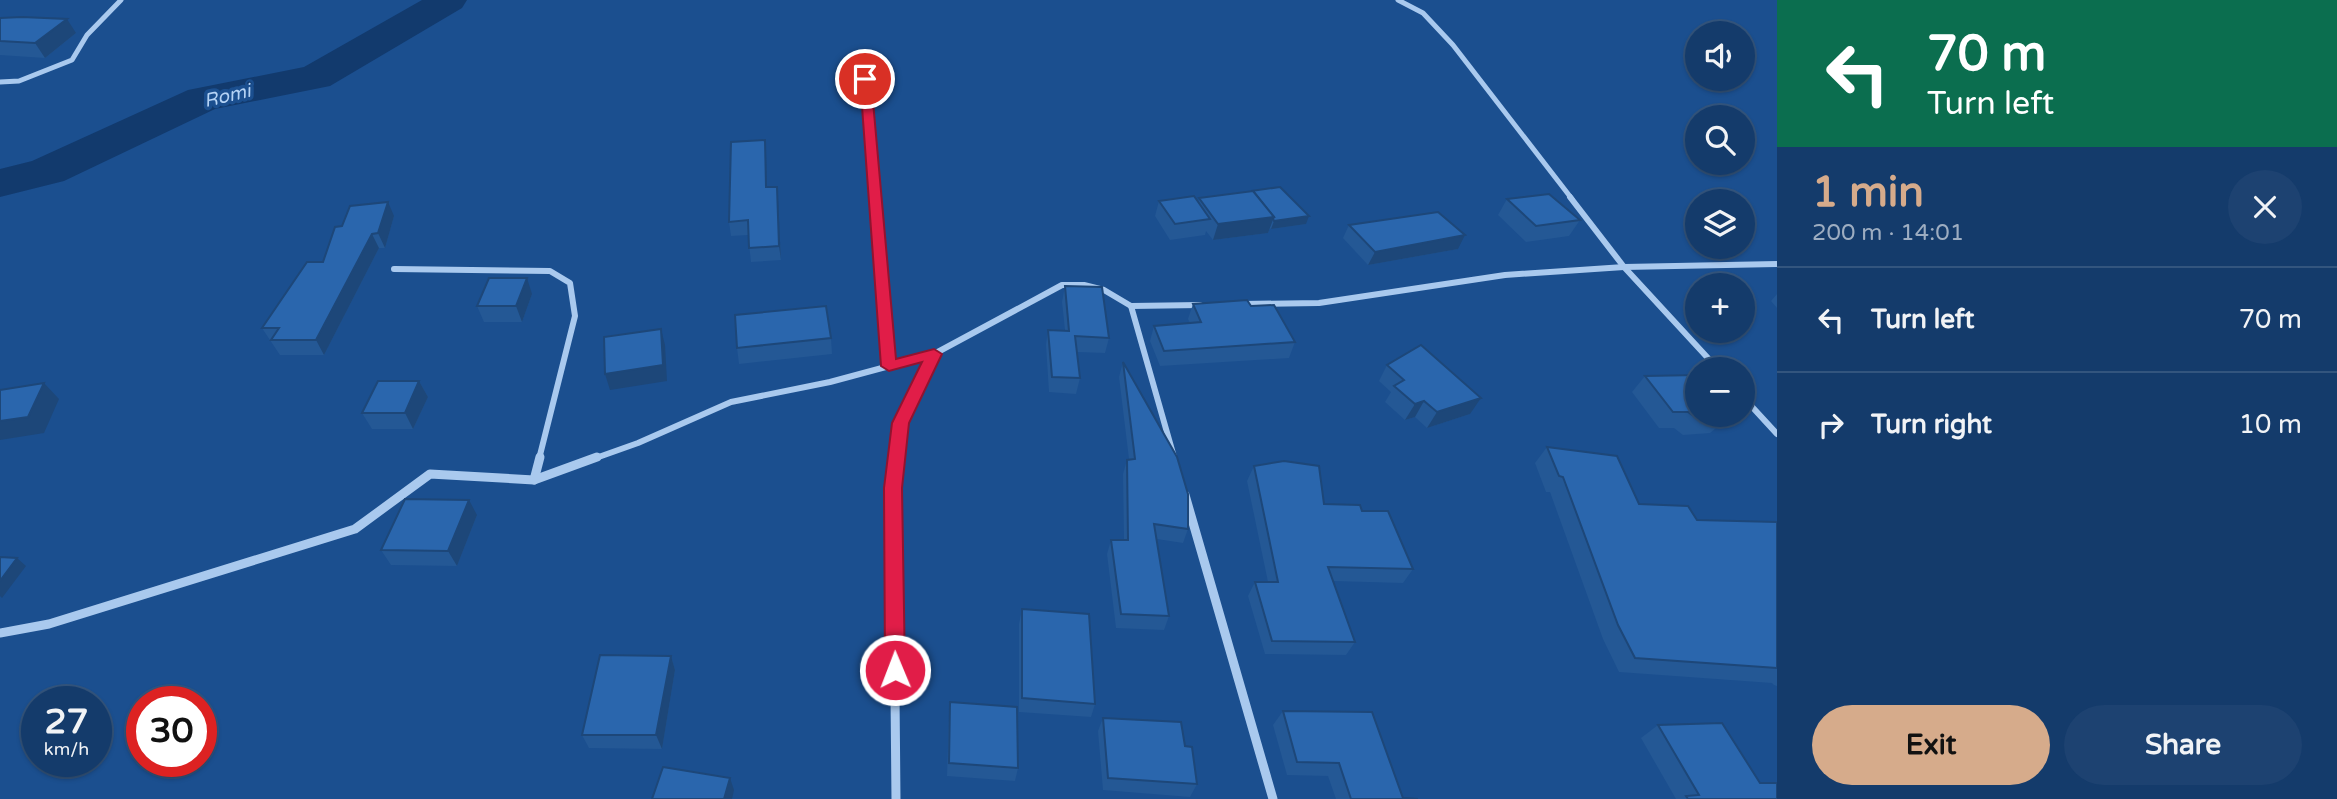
<!DOCTYPE html>
<meta charset="utf-8">
<style>
:root{--surface:#143b6b;--page:#1d4271;--text:#f1f3f6;--muted:#9dadc1;--line:#33557e;--accent:#d6ab8b}
body{margin:0;font-family:"Varela Round",sans-serif;background:var(--page);color:var(--text);height:100vh;display:flex;flex-direction:column;font-size:26px;white-space:nowrap}
*{box-sizing:border-box;margin:0}
p{font-size:23px;color:var(--muted)}
.icon{flex:none;width:38px;height:38px;fill:none;stroke:currentColor;stroke-width:2;stroke-linecap:round;stroke-linejoin:round}
.map{position:relative;flex:1;overflow:hidden}
.panel{display:flex;flex-direction:column;background:var(--surface);width:560px}
.panel>*{flex:none}
.banner{background:#0b6e4f;color:#fff;overflow:hidden}
.controls{position:absolute;left:1685px;top:21px;display:grid;gap:14px}
.controls a{display:grid;place-items:center;width:70px;height:70px;border-radius:50%;background:var(--surface);box-shadow:0 2px 5px #0004,0 0 0 2px var(--line);font-size:35px}
.speed{position:absolute;left:21px;top:686px;display:flex;gap:14px;font-size:35px;font-weight:700;text-align:center}
.speed>*{display:grid;place-content:center;width:91px;height:91px;border-radius:50%;background:var(--surface);box-shadow:0 2px 5px #0004,0 0 0 2px var(--line);line-height:1}
.speed small{font-size:18px;font-weight:400}
.speed .limit{border:10px solid #d22;background:#fff;color:#111}
.pin{position:absolute;display:grid;place-items:center;width:60px;height:60px;color:#fff;margin:-30px;border:4px solid #fff;border-radius:50%;box-shadow:0 2px 7px #0007}
.me{position:absolute;width:77px;margin:-38px;rotate:359deg;stroke-linejoin:round;filter:drop-shadow(0 0 5px #0008)}
.turn{display:flex;align-items:center;gap:24px;height:147px;padding:0 35px;font-size:32px}
.turn .icon{width:91px;height:91px;stroke-width:2.5}
.turn b{display:block;font-size:49px;line-height:60px}
.round{display:grid;place-items:center;flex:none;width:74px;height:74px;border-radius:37px;background:var(--page)}
.head{display:flex;align-items:center;justify-content:space-between;height:119px;padding:0 35px}
h1{font-size:42px;font-weight:700;line-height:52px;color:var(--accent)}
.action{display:flex;gap:14px;margin-top:auto;padding:14px 35px}
.action a{flex:1;height:80px;border-radius:42px;background:var(--accent);color:#111;font-size:28px;font-weight:700;line-height:80px;text-align:center}
.action a+a{background:var(--page);color:var(--text)}
ul{padding:0;list-style:none}
li{display:flex;align-items:center;gap:21px;height:105px;padding:0 35px;border-top:2px solid var(--line)}
li div{flex:1}
li b{display:block;font-size:26px}
li em{font-style:normal}
main{display:flex;flex:1;min-height:0}
.map>svg:first-child{display:block}
.lines{fill:none;stroke-linecap:round;stroke-linejoin:round}
.river{fill:#123a6d;fill-rule:evenodd}
.street-far2{stroke:#a9c9ee;stroke-width:5}
.street-far1{stroke:#a9c9ee;stroke-width:6}
.street{stroke:#a9c9ee;stroke-width:9}
.wall{fill:#245895}
.shaded-wall{fill:#1d4779}
.building{fill:#2a66ad;stroke:#1d4779;stroke-width:2}
.route{fill:#e11d48;stroke:#92132f;stroke-width:2}
.labels{text-anchor:middle;stroke-width:7;stroke-linejoin:round;paint-order:stroke}
.far-water-label{font-size:19px;font-style:italic;fill:#b5d3f5;stroke:#1b4f8f}
</style>
<main>
<div class="map">
<svg width="1777" height="799" viewBox="0 0 1777 799">
<rect width="100%" height="100%" fill="#1b4f8f"/>
<g class="lines">
<path class="river" d="M422,0H467L462,8L330,86L215,109L64,181L0,197V169L32,161L188,90L304,67Z"/>
<g class="street-far2">
<path d="M1398,0L1423,13L1453,45L1572,199"/>
<path d="M865,79L875,199"/>
<path d="M0,82L19,81L72,60L87,35L121,0"/>
</g>
<g class="street-far1">
<path d="M875,197L889,366"/>
<path d="M1570,197L1624,267L1718,369"/>
<path d="M394,269L550,271L570,283L575,316L539,459"/>
<path d="M1243,304L1319,303L1505,275L1624,267L1777,264"/>
<path d="M1131,306L1174,457"/>
<path d="M1743,397L1777,434"/>
<path d="M593,459L638,443L731,402L830,382L934,354L1062,285H1084L1104,290L1131,306L1200,305"/>
<path d="M897,459L901,423L934,354"/>
</g>
<g class="street">
<path d="M534,480L540,457"/>
<path d="M1185,495L1273,799"/>
<path d="M0,633L49,624L355,529L430,474L534,480L597,457"/>
<path d="M896,799L893,488L897,457"/>
</g>
</g>
<g class="wall">
<path d="M0,18L76,33L45,58L0,55Z"/>
<path d="M765,140L767,187H777L781,260L751,262L748,235L731,236L729,222Z"/>
<path d="M1251,191L1306,224L1271,229L1270,228L1268,233L1213,240L1206,231L1205,235L1170,240L1155,216L1159,201L1198,203L1199,198L1251,192Z"/>
<path d="M1507,199L1580,220L1569,236L1526,242L1498,215Z"/>
<path d="M394,216L385,248H379L324,355H280L262,328L323,262L342,226Z"/>
<path d="M1349,225L1458,249L1368,265L1343,238Z"/>
<path d="M1065,286L1109,338L1105,353L1077,352L1080,378L1076,394L1049,392L1046,345L1048,330H1065L1062,302Z"/>
<path d="M532,294L522,322H484L477,306Z"/>
<path d="M1777,294V308L1771,301Z"/>
<path d="M1193,304L1251,306L1295,342L1289,358L1160,366L1150,341L1154,326L1190,323L1188,319Z"/>
<path d="M831,338L832,354L739,364L737,348Z"/>
<path d="M1123,362L1188,529L1183,543L1157,539L1169,616L1164,630L1116,628L1107,554L1111,540H1124L1123,474L1127,460L1129,459L1119,377Z"/>
<path d="M1387,365L1470,414L1427,428L1415,417L1405,420L1385,402L1391,392L1379,381Z"/>
<path d="M1645,376L1698,415H1733L1722,427L1716,428L1710,433L1683,435L1674,428H1659L1632,392Z"/>
<path d="M419,381L428,397L413,429H372L362,413Z"/>
<path d="M1547,447L1639,504L1697,520L1777,522V686L1774,685L1772,683L1619,672L1603,639L1550,492H1546L1535,463Z"/>
<path d="M1254,466L1324,504L1362,511L1413,569L1403,583L1333,581L1355,642L1346,655L1265,654L1248,596L1255,582H1268L1247,481Z"/>
<path d="M477,515L457,566L391,565L381,550Z"/>
<path d="M1022,609L1095,704L1091,717L1019,712V624Z"/>
<path d="M671,656L675,670L662,749L589,748L582,735Z"/>
<path d="M950,702L1018,768L1015,781L947,776L949,716Z"/>
<path d="M1283,711L1403,798L1418,799H1336L1328,776L1287,775L1273,725Z"/>
<path d="M1103,718L1185,746L1197,784L1190,797L1103,790L1098,731Z"/>
<path d="M1658,725L1760,783L1777,799H1676L1641,738Z"/>
</g>
<g class="shaded-wall">
<path d="M67,19L76,33L45,58L35,43Z"/>
<path d="M765,140L766,154L767,202L766,187Z"/>
<path d="M777,187L778,201L781,260L779,246Z"/>
<path d="M388,202L394,216L385,248L378,233Z"/>
<path d="M1309,216L1306,224L1271,229L1274,221Z"/>
<path d="M1274,217L1268,233L1213,240L1218,224Z"/>
<path d="M372,234L379,248L324,355L316,340Z"/>
<path d="M1465,235L1458,249L1368,265L1375,252Z"/>
<path d="M527,278L532,294L522,322L516,306Z"/>
<path d="M661,329L665,345L667,381L610,390L605,374Z"/>
<path d="M419,381L428,397L413,429L405,413Z"/>
<path d="M44,383L59,399L44,433L0,440V421Z"/>
<path d="M1481,398L1470,414L1427,428L1437,412Z"/>
<path d="M1424,401L1415,417L1405,420L1415,404Z"/>
<path d="M469,500L477,515L457,566L448,551Z"/>
<path d="M17,558L26,566L2,598L0,596V581Z"/>
<path d="M671,656L675,670L662,749L656,735Z"/>
<path d="M730,778L734,790L732,799H724Z"/>
</g>
<g class="building">
<path d="M22,17L67,19L35,43L0,41V18Z"/>
<path d="M765,140L766,187H777L779,246L749,248L748,220L729,222L731,142Z"/>
<path d="M1280,187L1309,216L1274,221L1273,219L1274,217L1253,191H1251Z"/>
<path d="M1253,191L1274,217L1218,224L1199,198Z"/>
<path d="M1549,194L1580,220L1536,226L1507,199Z"/>
<path d="M1194,196L1210,219L1175,224L1159,201Z"/>
<path d="M388,202L378,233L372,234L316,340H271L279,328H262L307,262H323L335,227L342,226L350,206Z"/>
<path d="M1438,212L1465,235L1375,252L1349,225Z"/>
<path d="M489,278H527L516,306H477Z"/>
<path d="M1065,286L1102,287L1109,338L1075,336L1080,378L1052,377L1048,330L1069,331Z"/>
<path d="M1247,300L1251,306L1274,305L1295,342L1164,351L1154,326L1201,322L1193,304Z"/>
<path d="M826,306L831,338L737,348L735,315Z"/>
<path d="M661,329L663,365L605,374L604,337Z"/>
<path d="M1421,345L1481,398L1437,412L1424,401L1415,404L1394,386L1404,380L1387,365Z"/>
<path d="M1123,362L1177,457L1188,494V529L1154,524L1169,616L1121,614L1111,540H1128L1127,460L1135,459Z"/>
<path d="M1698,375V415H1724L1725,417L1698,419L1688,412H1673L1645,376Z"/>
<path d="M378,381H419L405,413H362Z"/>
<path d="M44,383L28,417L0,421V390Z"/>
<path d="M1547,447L1617,456L1639,504L1688,506L1697,520L1777,522V668L1635,658L1618,625L1563,477L1559,476Z"/>
<path d="M1284,461L1319,466L1324,504L1360,505L1362,511H1388L1413,569L1328,567L1355,642L1272,641L1255,582H1278L1254,466Z"/>
<path d="M405,499L469,500L448,551L381,550Z"/>
<path d="M0,557L17,558L0,581Z"/>
<path d="M1022,609L1089,614L1095,704L1022,698Z"/>
<path d="M600,655L671,656L656,735H582Z"/>
<path d="M950,702L1017,707L1018,768L949,763Z"/>
<path d="M1283,711L1372,712L1403,798L1418,799H1351L1339,763L1297,762Z"/>
<path d="M1103,718L1181,722L1185,746L1192,747L1197,784L1108,778Z"/>
<path d="M1722,723L1760,783H1777V799H1688L1686,796L1699,795L1658,725Z"/>
<path d="M663,767L730,778L724,799H652Z"/>
</g>
<path class="route" d="M865,76L871,79L896,359L934,349L942,354L909,423L902,488L905,670L902,676L895,679L888,676L885,670L884,488L892,423L922,362L889,371L881,366L860,79Z"/>
<g class="labels">
<g class="far-water-label">
<text transform="translate(227 95) rotate(-13)" y="7">Romi</text>
</g>
</g>
</svg>
<div class="controls">
<a><svg class="icon" aria-label="sound" viewBox="0 0 24 24"><path d="M4 9h4l5-4v14l-5-4H4zM17 9q2 3 0 6"/></svg></a>
<a><svg class="icon" aria-label="search" viewBox="0 0 24 24"><circle cx="10" cy="10" r="6"/><path d="M15 15l6 6"/></svg></a>
<a><svg class="icon" aria-label="layers" viewBox="0 0 24 24"><path d="M12 4l9 5-9 5-9-5zM3 14l9 5 9-5"/></svg></a>
<a>+</a>
<a>−</a>
</div>
<div class="speed"><div>27<small>km/h</small></div><div class="limit">30</div></div>
<div class="pin" style="left:865px;top:79px;background:#d93025"><svg class="icon" aria-label="arrive" viewBox="0 0 24 24"><path d="M6 21V4h12l-3 4 3 4H6"/></svg></div>
<svg class="me" style="left:895px;top:670px" viewBox="-20 -20 40 40"><circle r="17" fill="#e11d48" stroke="#fff" stroke-width="3"/><path d="M0-11L8 9 0 5-8 9z" fill="#fff"/></svg>
</div>
<section class="panel">
<div class="banner">
<div class="turn"><svg class="icon" aria-label="left" viewBox="0 0 24 24"><path d="M17 20v-9H6M10 6l-5 5 5 5"/></svg><div><b>70 m</b>Turn left</div></div>
</div>
<div class="head"><div><h1>1 min</h1><p>200 m · 14:01</p></div><a class="round"><svg class="icon" aria-label="close" viewBox="0 0 24 24"><path d="M6 6l12 12M18 6L6 18"/></svg></a></div>
<ul>
<li><svg class="icon" aria-label="left" viewBox="0 0 24 24"><path d="M17 20v-9H6M10 6l-5 5 5 5"/></svg><div><b>Turn left</b></div><em>70 m</em></li>
<li><svg class="icon" aria-label="right" viewBox="0 0 24 24"><path d="M7 20v-9h11M14 6l5 5-5 5"/></svg><div><b>Turn right</b></div><em>10 m</em></li>
</ul>
<div class="action"><a>Exit</a><a>Share</a></div>
</section>
</main>
